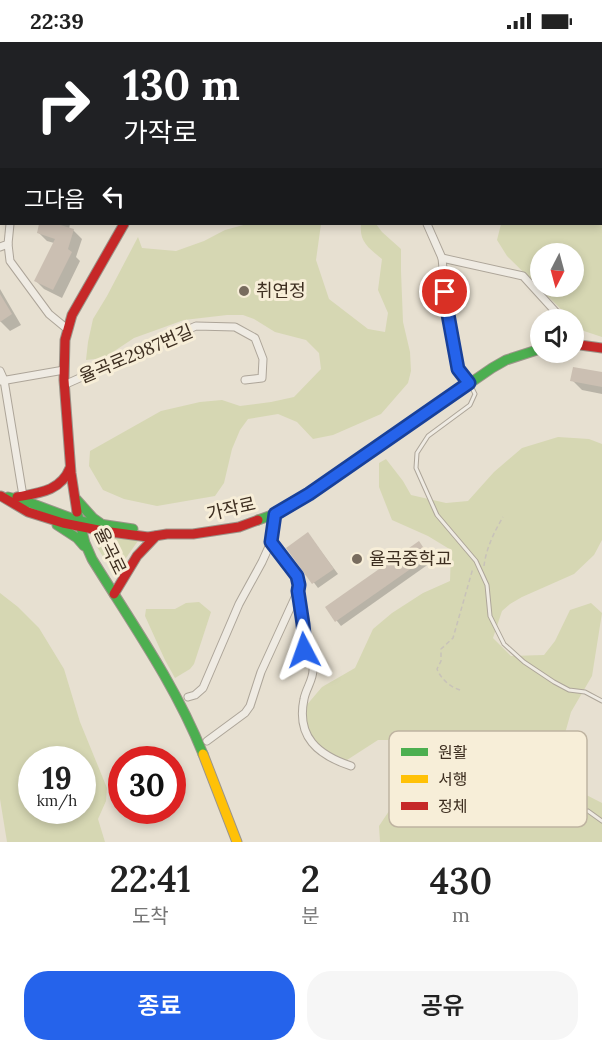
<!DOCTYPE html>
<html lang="ko">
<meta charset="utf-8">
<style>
:root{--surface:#fff;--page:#f6f6f6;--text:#222;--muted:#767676;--accent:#2563eb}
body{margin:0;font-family:Lora,"Noto Sans KR",serif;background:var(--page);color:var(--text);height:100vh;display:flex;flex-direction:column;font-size:22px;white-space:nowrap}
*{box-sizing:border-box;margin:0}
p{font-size:20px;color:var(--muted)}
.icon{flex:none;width:33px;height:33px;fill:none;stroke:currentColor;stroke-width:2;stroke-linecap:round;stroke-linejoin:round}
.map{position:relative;height:800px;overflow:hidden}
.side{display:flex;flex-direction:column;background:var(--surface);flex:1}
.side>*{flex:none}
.banner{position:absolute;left:0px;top:0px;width:603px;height:183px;box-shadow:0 3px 9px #0003;background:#202124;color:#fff;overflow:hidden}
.needle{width:39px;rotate:186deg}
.fabs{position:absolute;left:530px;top:201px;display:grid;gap:12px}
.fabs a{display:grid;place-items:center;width:54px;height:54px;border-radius:50%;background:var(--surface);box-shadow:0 3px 9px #0003;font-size:30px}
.speed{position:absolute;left:18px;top:704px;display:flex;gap:12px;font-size:30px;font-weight:700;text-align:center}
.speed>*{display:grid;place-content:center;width:78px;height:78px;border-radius:50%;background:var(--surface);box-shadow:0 3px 9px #0003;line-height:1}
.speed small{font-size:15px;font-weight:400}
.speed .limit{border:9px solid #d22;background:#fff;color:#111}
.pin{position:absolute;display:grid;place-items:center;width:51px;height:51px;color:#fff;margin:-26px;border:3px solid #fff;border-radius:50%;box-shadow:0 2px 6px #0007}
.me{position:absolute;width:66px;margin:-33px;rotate:356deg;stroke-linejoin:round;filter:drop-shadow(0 0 4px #0008)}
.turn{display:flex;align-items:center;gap:21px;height:126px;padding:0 24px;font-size:27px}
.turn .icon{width:78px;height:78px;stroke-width:2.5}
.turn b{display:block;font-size:42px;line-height:51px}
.then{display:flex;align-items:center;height:57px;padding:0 24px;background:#0003;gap:12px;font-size:22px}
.eta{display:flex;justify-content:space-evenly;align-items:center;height:102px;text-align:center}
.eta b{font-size:36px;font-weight:600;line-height:42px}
.button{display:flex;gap:12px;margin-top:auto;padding:12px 24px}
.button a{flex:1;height:69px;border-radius:24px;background:var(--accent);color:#fff;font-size:24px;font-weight:600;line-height:69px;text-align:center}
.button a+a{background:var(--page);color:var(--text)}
.status{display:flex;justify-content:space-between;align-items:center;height:42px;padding:0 30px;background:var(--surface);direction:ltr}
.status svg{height:16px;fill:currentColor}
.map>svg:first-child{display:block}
.green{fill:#d6d7b3;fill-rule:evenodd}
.shadow{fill:#0003}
.building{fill:#cbbfb2}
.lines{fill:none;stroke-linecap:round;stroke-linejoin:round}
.lane-casing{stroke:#ada599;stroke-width:5}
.street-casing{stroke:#ada599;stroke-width:9}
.fast-casing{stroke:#9c958a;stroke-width:11}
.slow-casing{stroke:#9c958a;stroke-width:11}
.jam-casing{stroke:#9c958a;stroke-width:11}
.path{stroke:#c8c2b9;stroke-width:1.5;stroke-dasharray:4.5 3;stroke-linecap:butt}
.lane{stroke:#efebe3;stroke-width:3}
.street{stroke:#efebe3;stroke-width:7}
.fast{stroke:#4caf50;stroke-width:9}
.slow{stroke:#ffc107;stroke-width:9}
.jam{stroke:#c62828;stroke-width:9}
.route-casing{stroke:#184099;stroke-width:15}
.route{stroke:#2563eb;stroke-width:10}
.poi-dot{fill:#786c5e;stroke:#f7eed8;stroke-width:2}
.labels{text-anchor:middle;stroke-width:6;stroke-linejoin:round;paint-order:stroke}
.poi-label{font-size:18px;fill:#3d2e20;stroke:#f7eed8;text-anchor:start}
.street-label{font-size:18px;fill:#3d2e20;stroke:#f7eed8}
.key{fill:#f7eed8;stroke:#bfb4a1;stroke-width:1.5}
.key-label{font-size:16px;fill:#3d2e20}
</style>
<div class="status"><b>22:39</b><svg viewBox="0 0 49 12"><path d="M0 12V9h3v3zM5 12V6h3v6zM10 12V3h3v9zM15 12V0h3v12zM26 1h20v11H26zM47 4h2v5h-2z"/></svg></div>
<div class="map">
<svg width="602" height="800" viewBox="0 0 602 800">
<rect width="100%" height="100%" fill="#e7e0d1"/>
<g class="green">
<path d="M602,173V295L581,288L573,279V278L571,277L507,214L497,198L501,182H602ZM540,212H573V244H540Z"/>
<path d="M247,182H321L316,218L329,257L368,287L385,290L388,271L378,248L382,217C369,206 359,200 361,182H376L382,190L401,207V229L403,280L410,310L411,329L408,341L381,372L333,393L313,397L297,380L278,372L248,377L240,388L232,407L224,441L215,454L157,464L124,457L103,448L89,424L90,409L161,369L200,360L222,358L240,364L271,360L294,355L321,327L319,311L306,298L275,290L254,277L243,273H227L184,278L134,296L104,316L86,318L88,300L93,277L107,254L138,195L142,206L176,209L204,199L225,188Z"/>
<path d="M558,395L589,397L602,402V498L594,513L574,532L522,555L510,562L502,569L493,596L511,614L544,613L555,599L570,568L591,561L602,571L592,634L571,670L564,695L545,717L557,738L602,761V800H380L379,784L395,760L410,716L406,698H378L347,718L321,712L304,692L305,665L322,645L355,626L373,587L392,571L423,551L450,539L451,508L428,494L392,478L379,445V421L386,417L403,439L411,453L446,461L468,459L494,430L522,406Z"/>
<path d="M93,492L140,496L114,533L96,503Z"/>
<path d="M0,551L18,565L39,586L64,627L80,680L107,746L106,759L98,777L105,800H7L0,757ZM32,717H82V768H32Z"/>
<path d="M199,560L211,570L194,622L190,627L175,636L165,618L145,574L146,567H175L186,561Z"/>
</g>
<g class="shadow">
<path d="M394,0H456L453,2H394Z"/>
<path d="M514,0H530V2H515Z"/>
<rect x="0" y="88" width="2" height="19"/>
<rect x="0" y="156" width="2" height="13"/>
<path d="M41,182H70L69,187L73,188L82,197L76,215L80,219L62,256L44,247L36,239L54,201L47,199L38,190Z"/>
<path d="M0,247L21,283L10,289L0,279Z"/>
<path d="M602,332V352L582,348L572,338Z"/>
<path d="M308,492L338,532L318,546L288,506Z"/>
<path d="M423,505L433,519L341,584L337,579L327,565Z"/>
</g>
<g class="building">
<path d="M39,182H57L74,187L68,207L72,210L53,248L34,239L55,197L37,191Z"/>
<path d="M0,252L12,272L0,280Z"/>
<path d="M573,325L602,330V345L570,339Z"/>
<path d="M308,490L334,527L312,542L286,506Z"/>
<path d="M419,499L429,514L335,580L325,565Z"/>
</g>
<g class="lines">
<g class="lane-casing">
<g id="lane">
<path d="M470,342L475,352L470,363L428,394L417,411L416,426L437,473L476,519L487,543L490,574L504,602L524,620L554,640L569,648L585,650L602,659"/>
<path d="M588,769L602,779"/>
</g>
</g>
<g class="street-casing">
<g id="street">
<path d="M93,0V2"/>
<path d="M229,0V2"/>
<path d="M306,0V2"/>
<path d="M353,0L354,2"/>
<path d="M584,2L585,0"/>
<path d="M427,182L442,216L447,267L458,327L469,341"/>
<path d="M8,202L10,219L49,272L66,286"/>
<path d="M0,205L8,202L10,182"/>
<path d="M442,216L523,234L563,278"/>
<path d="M573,291L579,302"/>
<path d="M0,329L4,338L23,454"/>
<path d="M1,339L64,328"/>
<path d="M64,343L196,284L235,285L255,296L263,317L262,336L245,338"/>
<path d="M271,500C279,511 290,521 296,533C300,539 298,544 298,551C298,560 301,569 302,578C303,586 302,593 303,601C303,610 313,616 313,626C314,637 306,646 304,657C296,695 318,713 351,724"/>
<path d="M188,655L195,653L203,646L239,562L262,520L271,500L275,472"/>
<path d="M207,699L245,671L250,664L261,630L298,549"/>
</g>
</g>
<g class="fast-casing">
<g id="fast">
<path d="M8,455L25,459L79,479L133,487"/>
<path d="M76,457L93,476L100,481"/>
<path d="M77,470L85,501L92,517C131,580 175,642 203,712"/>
<path d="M258,478L275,472L309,452L492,326L506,318L540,307"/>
<path d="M57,483L77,496L84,504"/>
</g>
</g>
<g class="slow-casing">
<path id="slow" d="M203,712L237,800"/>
</g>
<g class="jam-casing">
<g id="jam">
<path d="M162,0V2"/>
<path d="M172,0V2"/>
<path d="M573,302L602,306"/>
<path d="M1,454L28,470L63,481L103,489L148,495L167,492H193L239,485L258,478"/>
<path d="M17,455C39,451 61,449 70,426"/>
<path d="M77,470L71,431L64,338L65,298L72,273L124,182"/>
<path d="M114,552L137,514L156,494"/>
</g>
</g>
<g class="path">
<path d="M484,524C486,507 494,490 503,475"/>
<path d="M460,648C450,645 441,637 437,627L441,619V607L453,596L473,526"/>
</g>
<use href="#lane" class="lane"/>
<use href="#street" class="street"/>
<use href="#fast" class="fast"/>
<use href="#slow" class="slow"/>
<use href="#jam" class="jam"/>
</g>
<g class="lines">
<g class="route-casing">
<path id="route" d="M304,608L303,601L304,593L303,582L298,549L299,543L297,534L271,500L275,472L309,452L469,341L458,327L447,267L445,250"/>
</g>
<use href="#route" class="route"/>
</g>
<g class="poi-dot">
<circle cx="244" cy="249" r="6"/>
<circle cx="357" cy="517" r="6"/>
</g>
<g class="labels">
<g class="poi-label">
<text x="256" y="255">취연정</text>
<text x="369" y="523">율곡중학교</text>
</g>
<g class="street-label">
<text transform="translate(136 312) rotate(-23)" y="6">율곡로2987번길</text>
<text transform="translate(231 467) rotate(-13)" y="6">가작로</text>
<text transform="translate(110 509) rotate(64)" y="6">율곡로</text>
</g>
</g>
<rect x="389" y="689" width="198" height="96" rx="9" class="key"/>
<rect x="401" y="706" width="27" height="8" fill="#4caf50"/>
<rect x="401" y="733" width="27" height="8" fill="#ffc107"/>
<rect x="401" y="760" width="27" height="8" fill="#c62828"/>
<g class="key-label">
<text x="438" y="716">원활</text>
<text x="438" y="743">서행</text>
<text x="438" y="770">정체</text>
</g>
</svg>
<div class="fabs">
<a><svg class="needle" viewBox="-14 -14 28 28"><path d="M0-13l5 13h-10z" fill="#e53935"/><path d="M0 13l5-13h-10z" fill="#767676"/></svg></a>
<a><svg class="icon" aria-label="sound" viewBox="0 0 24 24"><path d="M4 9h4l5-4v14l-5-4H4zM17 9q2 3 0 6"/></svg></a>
</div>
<div class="speed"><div>19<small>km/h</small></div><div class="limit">30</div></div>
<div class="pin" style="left:445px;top:250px;background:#d93025"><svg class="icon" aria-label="arrive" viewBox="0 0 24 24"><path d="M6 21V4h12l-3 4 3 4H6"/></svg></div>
<svg class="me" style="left:304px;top:608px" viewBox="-20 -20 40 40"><path d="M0-17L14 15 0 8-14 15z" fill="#2563eb" stroke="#fff" stroke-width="4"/></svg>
<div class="banner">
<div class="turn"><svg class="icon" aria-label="right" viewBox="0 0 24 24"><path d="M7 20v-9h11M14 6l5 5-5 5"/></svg><div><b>130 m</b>가작로</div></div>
<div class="then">그다음<svg class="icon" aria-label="left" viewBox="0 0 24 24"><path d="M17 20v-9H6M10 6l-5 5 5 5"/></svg></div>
</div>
</div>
<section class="side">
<div class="eta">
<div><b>22:41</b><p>도착</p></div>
<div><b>2</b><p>분</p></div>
<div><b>430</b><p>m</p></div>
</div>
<div class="button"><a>종료</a><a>공유</a></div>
</section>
